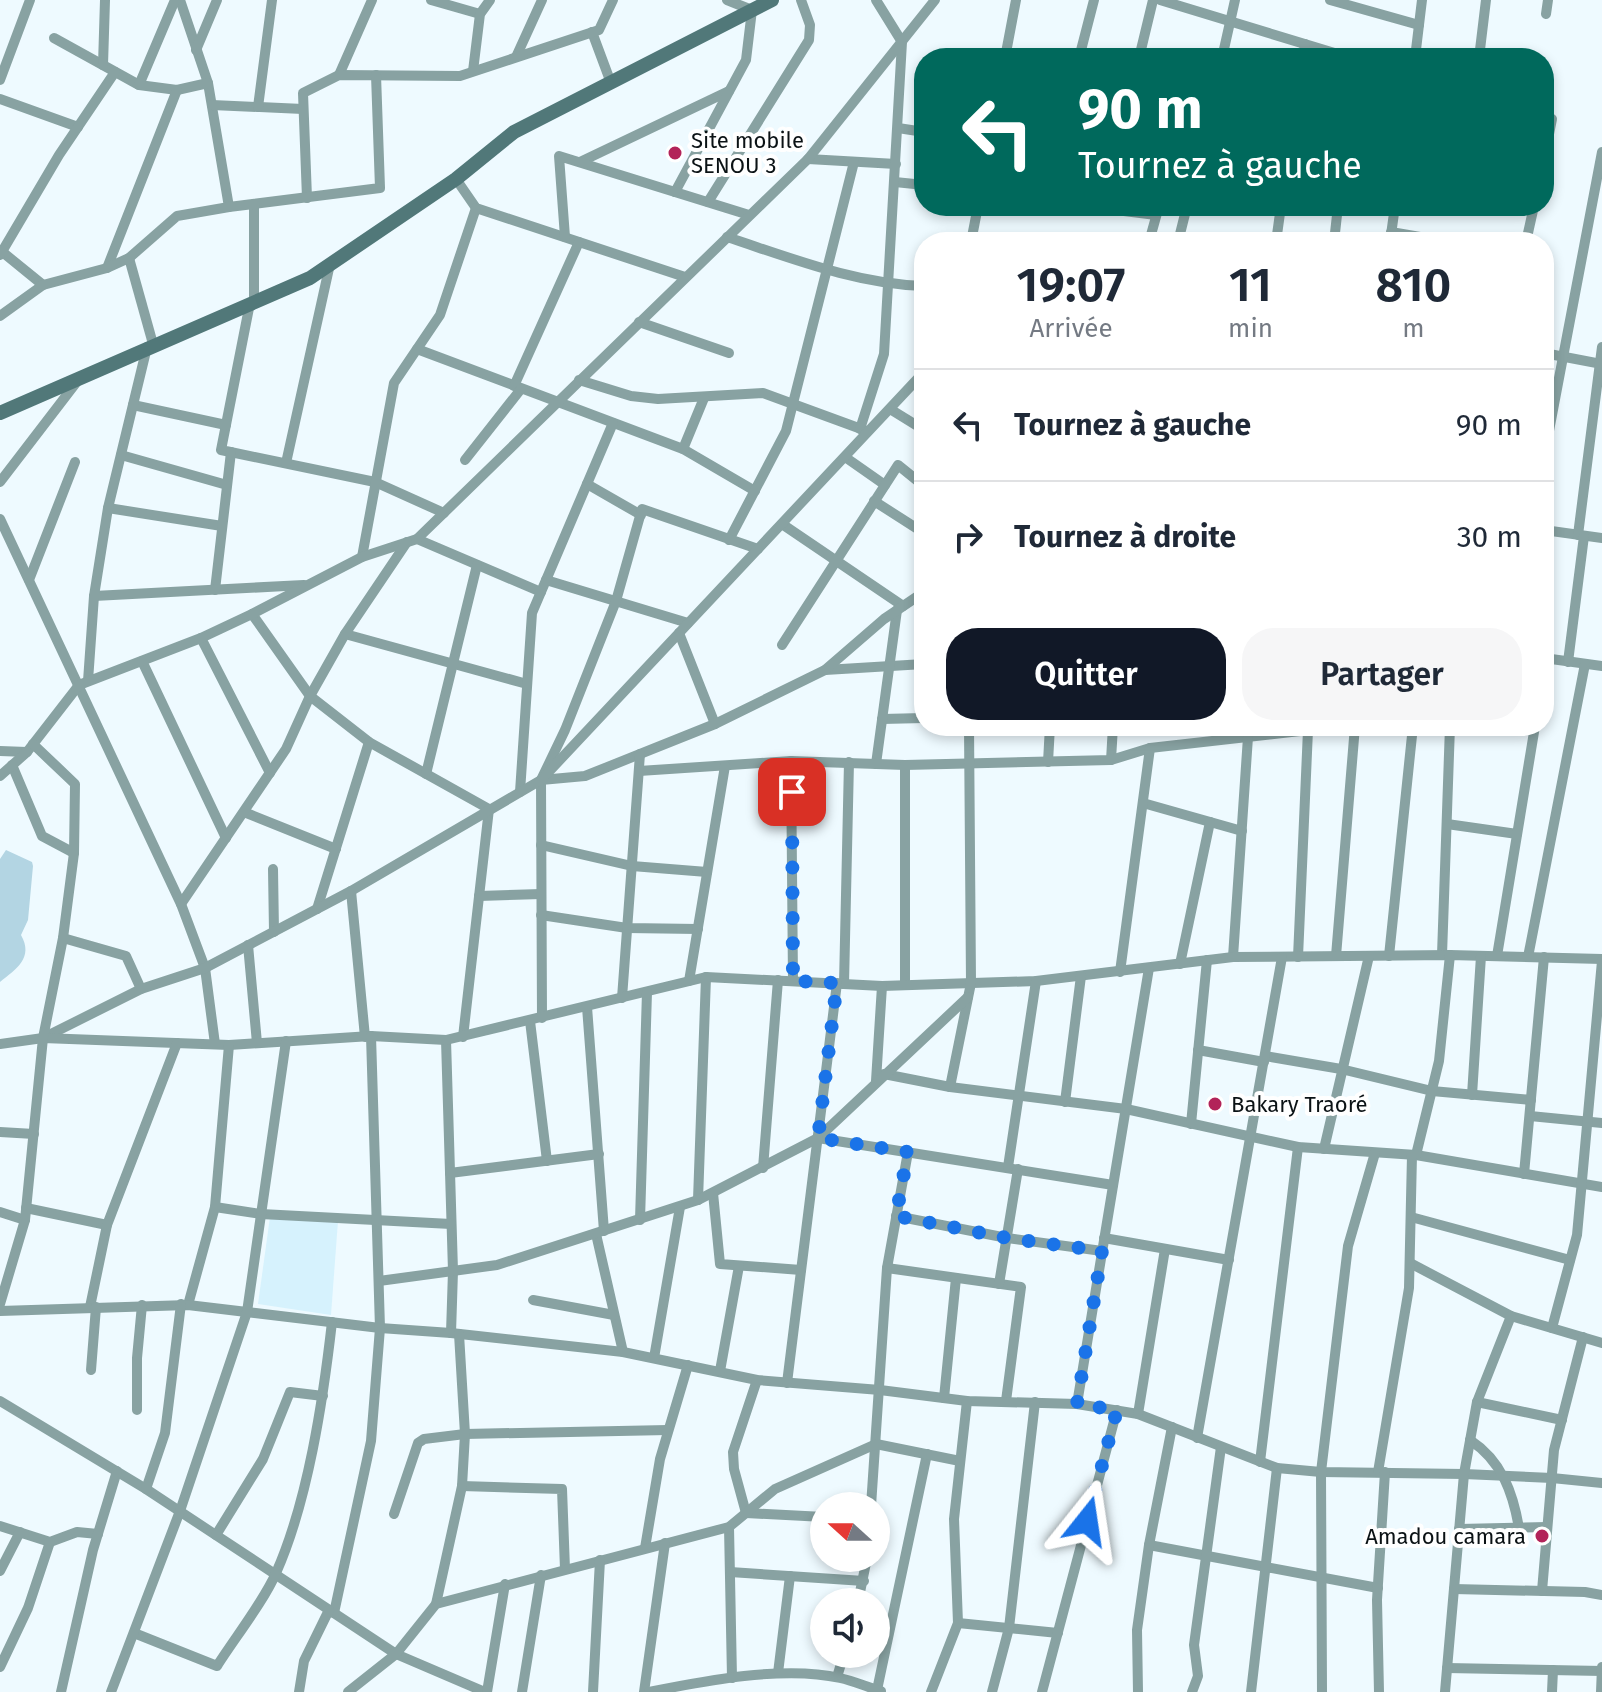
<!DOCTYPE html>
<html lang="fr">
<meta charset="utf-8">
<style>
:root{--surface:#fff;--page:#f6f6f7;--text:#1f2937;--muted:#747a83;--line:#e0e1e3;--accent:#111827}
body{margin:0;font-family:"Fira Sans",sans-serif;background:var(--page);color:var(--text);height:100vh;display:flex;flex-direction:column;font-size:30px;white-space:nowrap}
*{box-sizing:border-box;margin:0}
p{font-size:26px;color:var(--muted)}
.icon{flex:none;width:44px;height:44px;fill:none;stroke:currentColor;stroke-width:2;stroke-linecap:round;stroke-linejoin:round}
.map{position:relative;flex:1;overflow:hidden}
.panel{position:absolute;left:914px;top:232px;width:640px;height:504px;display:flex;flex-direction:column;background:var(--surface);border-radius:32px;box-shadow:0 4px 12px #0003}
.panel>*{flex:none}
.hud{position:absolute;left:914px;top:48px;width:640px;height:168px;border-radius:32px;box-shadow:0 4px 12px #0003;background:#00695c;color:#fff;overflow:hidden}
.needle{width:52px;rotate:291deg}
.controls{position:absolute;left:810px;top:1492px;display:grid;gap:16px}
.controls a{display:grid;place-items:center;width:80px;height:80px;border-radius:50%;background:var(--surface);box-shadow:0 4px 12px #0003;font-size:40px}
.pin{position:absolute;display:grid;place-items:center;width:68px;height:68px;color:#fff;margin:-34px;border-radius:16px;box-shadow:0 4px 12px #0006}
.me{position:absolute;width:88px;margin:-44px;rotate:15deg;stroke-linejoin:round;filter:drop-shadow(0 0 6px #0008)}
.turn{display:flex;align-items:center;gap:28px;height:168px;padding:0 32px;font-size:36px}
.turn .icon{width:104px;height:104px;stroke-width:2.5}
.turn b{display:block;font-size:56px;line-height:68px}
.eta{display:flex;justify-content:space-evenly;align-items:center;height:136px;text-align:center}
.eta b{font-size:48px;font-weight:600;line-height:56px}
.button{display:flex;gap:16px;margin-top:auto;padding:16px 32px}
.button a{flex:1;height:92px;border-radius:32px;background:var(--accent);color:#fff;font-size:32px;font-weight:600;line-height:92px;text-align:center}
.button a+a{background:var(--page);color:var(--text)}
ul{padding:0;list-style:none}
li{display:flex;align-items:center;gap:24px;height:112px;padding:0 32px;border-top:2px solid var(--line)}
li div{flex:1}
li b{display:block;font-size:30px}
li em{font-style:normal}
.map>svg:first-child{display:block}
.built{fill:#d6f2fd}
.green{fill:#b3d5e3}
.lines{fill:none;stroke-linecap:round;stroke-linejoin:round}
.street{stroke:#88a2a2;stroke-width:10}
.secondary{stroke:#517879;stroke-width:14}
.route{stroke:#1a73e8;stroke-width:14;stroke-dasharray:0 25.2}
.poi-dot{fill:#b22359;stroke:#fff;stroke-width:3}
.labels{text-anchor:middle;stroke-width:8;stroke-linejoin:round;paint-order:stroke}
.poi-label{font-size:22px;fill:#0b1215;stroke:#fff;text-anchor:start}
</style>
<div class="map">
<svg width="1602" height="1692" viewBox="0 0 1602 1692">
<rect width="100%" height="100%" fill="#eefaff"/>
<path class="built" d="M270,1217L338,1221L331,1315L258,1304Z"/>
<path class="green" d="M6,850L32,862L33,866L28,920L21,935C34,958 16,969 0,982V859Z"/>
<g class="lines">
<g class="street">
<path d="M180,0L208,83L229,207"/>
<path d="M431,0L480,14"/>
<path d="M1160,0L1351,58"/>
<path d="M1330,0L1419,25"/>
<path d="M1546,14L1548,0"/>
<path d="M592,32L611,83"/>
<path d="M54,38L139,85L177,90L208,83"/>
<path d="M196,50L217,0"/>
<path d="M516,57L542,0"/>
<path d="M1005,58L1016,0"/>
<path d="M1079,58L1094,0"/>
<path d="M1139,58L1153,0"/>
<path d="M1222,58L1235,0"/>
<path d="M1303,58L1305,44"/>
<path d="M1415,58L1422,0"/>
<path d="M1479,58L1486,0"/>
<path d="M103,65L105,0"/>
<path d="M473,71L480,14L490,0"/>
<path d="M339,75L372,0"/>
<path d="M0,80L30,0"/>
<path d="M139,85L175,0"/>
<path d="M0,99L78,127"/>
<path d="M212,105L303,109"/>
<path d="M258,107L272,0"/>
<path d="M898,128L924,132"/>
<path d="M808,159L896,164"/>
<path d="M1544,159L1552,119"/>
<path d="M580,162L729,91"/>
<path d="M456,179L476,208L685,277"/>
<path d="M895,182L924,185"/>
<path d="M675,192L746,60L752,10L727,0"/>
<path d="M307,198L303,93L339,75L460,76L599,30L613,0"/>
<path d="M708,202L809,40L810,25L801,0"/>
<path d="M1084,206L1156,215"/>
<path d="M1391,232L1449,242"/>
<path d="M565,237L559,156L749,215"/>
<path d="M727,237C791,258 856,284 924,286"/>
<path d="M971,242L978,206"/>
<path d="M1149,242L1159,206"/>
<path d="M1178,242L1187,206"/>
<path d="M1276,242L1281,206"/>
<path d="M1334,242L1338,206"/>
<path d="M1390,242L1395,206"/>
<path d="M1526,242L1534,206"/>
<path d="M0,250L43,285"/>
<path d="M0,255L59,155L115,72"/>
<path d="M129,258L153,344"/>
<path d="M107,268L177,90"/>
<path d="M254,301V204"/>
<path d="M250,303L221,450L375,482L444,513"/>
<path d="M0,316L43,285L107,268L129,258L177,216L229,207L380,188L376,75"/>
<path d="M639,322L729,353"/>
<path d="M417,349L683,449L755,491"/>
<path d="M1544,353L1602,364"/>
<path d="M579,380L631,396L658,399L763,393L864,430"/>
<path d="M514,386L579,242"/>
<path d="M133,405L226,425"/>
<path d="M890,409L924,430"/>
<path d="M860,429L884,354L902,42L876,0"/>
<path d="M683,449L704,398"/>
<path d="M121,455L227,485"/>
<path d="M845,457L885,485"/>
<path d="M1544,457L1602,152"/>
<path d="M465,460L521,389"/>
<path d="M286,463L330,264"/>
<path d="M0,482L79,379"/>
<path d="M587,484L641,515"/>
<path d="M874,501L924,533"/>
<path d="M108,508L222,526"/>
<path d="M0,519L181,904L205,968L215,1044"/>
<path d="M782,524L903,606"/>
<path d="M1544,530L1602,538"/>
<path d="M1578,535L1602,347"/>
<path d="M417,539L541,592"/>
<path d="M729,540L786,431L854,162"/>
<path d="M362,557L394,383L440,315L476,208"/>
<path d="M29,580L75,462"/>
<path d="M546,580L688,623"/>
<path d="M215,590L231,452"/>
<path d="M94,596L304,585"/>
<path d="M252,614L310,696L369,742L489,809L463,1037"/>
<path d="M679,633L715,724"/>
<path d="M345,634L527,684"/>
<path d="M201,638L270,773"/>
<path d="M782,645L898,465L924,486"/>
<path d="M1544,658L1602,666"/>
<path d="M142,661L226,838"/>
<path d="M1568,662L1584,536"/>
<path d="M825,670L924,664"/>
<path d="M88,681L94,596L108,508L147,347"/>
<path d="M882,719L924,718"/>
<path d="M0,751L27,752"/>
<path d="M1111,760L1113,726"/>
<path d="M791,761L793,981"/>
<path d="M1048,762L1050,726"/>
<path d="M876,764L897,610"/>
<path d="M12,765L42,836L74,853"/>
<path d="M639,771L791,761L905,765L1111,760L1150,748L1344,726"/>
<path d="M426,774L477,565"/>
<path d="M0,776L27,752L79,685L201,638L252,614L362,557L417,539L808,159L935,0"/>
<path d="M541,780L585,776L715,724L825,670L884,619L924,592"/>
<path d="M520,792L532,613L613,423"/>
<path d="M1143,803L1242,831"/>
<path d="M244,812L336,849"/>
<path d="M1447,824L1517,834"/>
<path d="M541,845L632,866L707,872"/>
<path d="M273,869L274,932"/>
<path d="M351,891L365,1037"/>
<path d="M479,896L541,894"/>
<path d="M181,904L286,749L310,696L345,634L407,542"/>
<path d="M317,909L369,742"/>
<path d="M541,915L627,928L698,929"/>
<path d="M63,938L126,956L141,989"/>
<path d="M248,945L257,1043"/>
<path d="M1442,955L1450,726"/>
<path d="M1336,956L1355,726"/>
<path d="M1389,956L1413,726"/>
<path d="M1497,956L1535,726"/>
<path d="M1233,957L1248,737"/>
<path d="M1298,957L1308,730"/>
<path d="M1528,957L1585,664"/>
<path d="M1180,964L1210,822"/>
<path d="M1120,972L1150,748"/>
<path d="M689,981L725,766"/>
<path d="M844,984L849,762"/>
<path d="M905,985V765"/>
<path d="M622,998L640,754"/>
<path d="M587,1007L604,1231"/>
<path d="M542,1018L541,780L565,730L616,601L642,509L758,549"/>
<path d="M530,1021L547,1161"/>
<path d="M45,1037L141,989L205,968L351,891L541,780L924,372"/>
<path d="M446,1040L453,1271L451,1333"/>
<path d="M0,1044L43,1038L229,1045L371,1036L446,1040L706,977L882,986L1036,981L1233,957L1450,955L1602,959"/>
<path d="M1198,1050L1264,1062"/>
<path d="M1265,1056L1341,1069L1432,1091L1531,1100"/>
<path d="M884,1074L950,1087L1126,1109L1298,1147L1416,1155L1602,1187"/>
<path d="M876,1081L882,986"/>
<path d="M950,1087L971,983L969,726"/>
<path d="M1472,1095L1481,956"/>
<path d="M1065,1102L1081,976"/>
<path d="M1530,1116L1602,1123"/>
<path d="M1191,1124L1207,960"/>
<path d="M0,1132L34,1134"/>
<path d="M818,1138L1113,1185"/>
<path d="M1324,1149L1369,956"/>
<path d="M1416,1155L1439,1061L1450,955"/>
<path d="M1008,1167L1036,981"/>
<path d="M763,1168L778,980"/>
<path d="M450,1173L599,1154"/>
<path d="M1524,1174L1544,957"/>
<path d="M713,1193L720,1264L801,1270"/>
<path d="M698,1200L706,977"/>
<path d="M215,1207L261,1214L451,1224"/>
<path d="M26,1208L107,1225"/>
<path d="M0,1212L25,1220"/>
<path d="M896,1216L1007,1238L1102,1251"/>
<path d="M1411,1217L1570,1260"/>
<path d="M640,1220L647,992"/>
<path d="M596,1234L623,1352"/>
<path d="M1104,1238L1229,1260"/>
<path d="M1410,1263L1511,1316L1602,1343"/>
<path d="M887,1268L1021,1287L1006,1401"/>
<path d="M379,1281L497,1265L698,1200L818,1138L968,997"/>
<path d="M999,1284L1018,1169"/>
<path d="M533,1300L614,1315"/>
<path d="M0,1304L25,1220L43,1038L63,938L74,853L75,784L33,744"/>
<path d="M188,1305L215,1207L229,1045"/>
<path d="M90,1307L107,1225L177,1043"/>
<path d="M0,1311L188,1305L380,1328L451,1333L623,1352L757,1380L880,1390L967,1401L1077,1404L1138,1414L1277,1468L1321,1472L1464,1474L1552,1478L1602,1483"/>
<path d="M1552,1328L1577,1235L1602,961"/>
<path d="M654,1358L680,1207"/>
<path d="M91,1370L96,1307"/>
<path d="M720,1371L739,1266"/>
<path d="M757,1380L733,1452L734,1469L746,1513L824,1517"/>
<path d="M787,1383L837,983"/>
<path d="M944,1398L956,1278"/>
<path d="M0,1401L146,1489L396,1654L485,1692"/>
<path d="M1477,1402L1562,1420"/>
<path d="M1077,1404L1149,968"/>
<path d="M137,1410V1358L142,1305"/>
<path d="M1138,1414L1165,1249"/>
<path d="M1197,1438L1282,957"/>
<path d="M1470,1440C1502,1461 1513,1493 1519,1528"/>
<path d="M1260,1462L1298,1147"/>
<path d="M1378,1472L1409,1288L1412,1155"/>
<path d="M462,1486L562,1489L565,1569"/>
<path d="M146,1489L165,1433L181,1304"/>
<path d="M871,1506L887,1268L908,1152"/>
<path d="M394,1514L418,1443L424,1439L465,1434L668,1430"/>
<path d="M0,1526L50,1542L77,1532L98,1534"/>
<path d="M729,1527L732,1678"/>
<path d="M1459,1529L1547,1527"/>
<path d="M216,1535L263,1459L290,1392L323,1396"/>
<path d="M1149,1545L1378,1588"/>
<path d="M645,1548L660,1459L688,1365"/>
<path d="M0,1571L20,1532"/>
<path d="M730,1572L864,1581"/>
<path d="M1454,1589L1585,1592L1602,1595"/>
<path d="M1542,1591L1554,1450L1583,1337"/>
<path d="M858,1602L867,1558"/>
<path d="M436,1604L462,1486L465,1434L459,1334"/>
<path d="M334,1613L371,1441L380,1328L371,1036"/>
<path d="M958,1623L1058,1633"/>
<path d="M134,1633L217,1666C234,1639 264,1601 276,1573C308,1501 323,1401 332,1322"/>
<path d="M0,1667L28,1608L50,1542"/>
<path d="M1447,1668L1602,1671"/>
<path d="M778,1673L790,1576"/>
<path d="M837,1677L844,1654"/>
<path d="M877,1690L927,1454"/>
<path d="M61,1692L93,1550L117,1471"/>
<path d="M111,1692L180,1511L247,1312L286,1041"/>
<path d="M299,1692L304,1661L329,1610"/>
<path d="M348,1692L396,1654L436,1604L729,1527L775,1489L876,1444L960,1461"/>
<path d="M487,1692L505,1584"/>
<path d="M522,1692L541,1575"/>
<path d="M593,1692L600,1560"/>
<path d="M644,1692L665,1543"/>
<path d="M649,1692C704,1681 784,1665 840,1678C854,1681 867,1687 881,1691"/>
<path d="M931,1692L958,1623L954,1519L967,1401"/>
<path d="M992,1692L1009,1628L1035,1402"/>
<path d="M1042,1692L1117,1410"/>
<path d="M1138,1692L1137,1630L1149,1545L1172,1427"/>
<path d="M1192,1692L1198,1676L1194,1645L1221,1447"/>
<path d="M1251,1692L1277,1468"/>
<path d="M1322,1692L1321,1472L1348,1246L1375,1153"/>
<path d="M1379,1692L1377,1600L1385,1472"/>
<path d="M1445,1692L1464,1474L1477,1402L1511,1316"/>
<path d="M1552,1692L1553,1670"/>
<path d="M1601,1692L1602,1667"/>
</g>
<path class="secondary" d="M0,413L310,278L456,179L514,132L772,0"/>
</g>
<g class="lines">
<path class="route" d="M792,792L793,981L837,983L818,1138L908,1152L896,1216L1007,1238L1102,1251L1077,1404L1117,1410L1087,1521"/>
</g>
<g class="poi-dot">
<circle cx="675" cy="153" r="8"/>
<circle cx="1215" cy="1104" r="8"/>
<circle cx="1542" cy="1536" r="8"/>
</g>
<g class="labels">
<g class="poi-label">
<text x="691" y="148">Site mobile<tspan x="691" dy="25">SENOU 3</tspan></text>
<text x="1231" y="1112">Bakary Traoré</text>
<text x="1526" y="1544" text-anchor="end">Amadou camara</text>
</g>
</g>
</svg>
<div class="controls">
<a><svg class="needle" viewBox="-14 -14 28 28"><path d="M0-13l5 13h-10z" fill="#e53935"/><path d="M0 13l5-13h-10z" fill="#747a83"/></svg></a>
<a><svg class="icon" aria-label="sound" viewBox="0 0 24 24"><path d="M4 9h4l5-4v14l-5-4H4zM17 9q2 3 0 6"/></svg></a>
</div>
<div class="pin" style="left:792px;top:792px;background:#d93025"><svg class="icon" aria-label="arrive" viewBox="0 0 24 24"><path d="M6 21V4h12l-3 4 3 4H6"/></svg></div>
<svg class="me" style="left:1087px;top:1521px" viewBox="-20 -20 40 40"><path d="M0-17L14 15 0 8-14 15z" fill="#1a73e8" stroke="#fff" stroke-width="4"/></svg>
<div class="hud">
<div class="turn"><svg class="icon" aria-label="left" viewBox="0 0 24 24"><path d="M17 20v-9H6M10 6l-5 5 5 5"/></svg><div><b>90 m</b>Tournez à gauche</div></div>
</div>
<section class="panel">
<div class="eta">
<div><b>19:07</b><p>Arrivée</p></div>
<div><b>11</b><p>min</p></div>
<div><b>810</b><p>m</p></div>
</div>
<ul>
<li><svg class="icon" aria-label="left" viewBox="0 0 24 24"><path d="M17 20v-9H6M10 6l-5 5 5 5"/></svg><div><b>Tournez à gauche</b></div><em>90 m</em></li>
<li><svg class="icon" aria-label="right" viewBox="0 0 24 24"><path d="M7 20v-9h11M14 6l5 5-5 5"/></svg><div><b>Tournez à droite</b></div><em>30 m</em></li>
</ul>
<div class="button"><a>Quitter</a><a>Partager</a></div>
</section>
</div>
